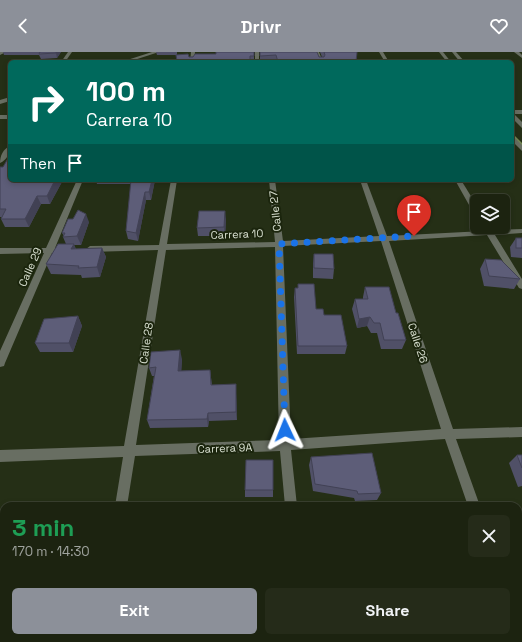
<!DOCTYPE html>
<meta charset="utf-8">
<style>
:root{--surface:#1c2310;--page:#252b19;--text:#f1f3f6;--muted:#a0a49f;--line:#3a4030;--accent:#8c9099}
body{margin:0;font-family:"Space Grotesk",sans-serif;background:var(--page);color:var(--text);height:100vh;display:flex;flex-direction:column;font-size:15px;white-space:nowrap}
*{box-sizing:border-box;margin:0}
p{font-size:13px;color:var(--muted)}
.icon{flex:none;width:22px;height:22px;fill:none;stroke:currentColor;stroke-width:2;stroke-linecap:round;stroke-linejoin:round}
.map{position:relative;flex:1;overflow:hidden}
.side{position:absolute;left:0px;top:450px;width:522px;height:140px;display:flex;flex-direction:column;background:var(--surface);border-radius:12px 12px 0 0;box-shadow:0 2px 6px #0003,0 0 0 1px var(--line)}
.side>*{flex:none}
.hud{position:absolute;left:8px;top:8px;width:506px;height:122px;border-radius:6px;box-shadow:0 2px 6px #0003,0 0 0 1px var(--line);background:#00695c;color:#fff;overflow:hidden}
.controls{position:absolute;left:470px;top:142px;display:grid;gap:8px}
.controls a{display:grid;place-items:center;width:40px;height:40px;border-radius:6px;background:var(--surface);box-shadow:0 2px 6px #0003,0 0 0 1px var(--line);font-size:20px}
.pin{position:absolute;display:grid;place-items:center;width:34px;height:34px;color:#fff;margin:-41px -17px;border-radius:50% 50% 50% 0;rotate:-45deg;box-shadow:0 0 4px #0007}
.pin .icon{rotate:45deg}
.me{position:absolute;width:44px;margin:-22px;rotate:358deg;stroke-linejoin:round;filter:drop-shadow(0 0 3px #0008)}
.turn{display:flex;align-items:center;gap:14px;height:84px;padding:0 12px;font-size:18px}
.turn .icon{width:52px;height:52px;stroke-width:2.5}
.turn b{display:block;font-size:28px;line-height:34px}
.then{display:flex;align-items:center;height:38px;padding:0 12px;background:#0003;gap:8px;font-size:15px}
.round{display:grid;place-items:center;flex:none;width:42px;height:42px;border-radius:6px;background:var(--page)}
.head{display:flex;align-items:center;justify-content:space-between;height:68px;padding:0 12px}
h1{font-size:24px;font-weight:800;line-height:30px;color:#1e9e55}
.cta{display:flex;gap:8px;margin-top:auto;padding:8px 12px}
.cta a{flex:1;height:46px;border-radius:6px;background:var(--accent);color:#fff;font-size:16px;font-weight:800;line-height:46px;text-align:center}
.cta a+a{background:var(--page);color:var(--text)}
header{display:flex;justify-content:space-between;align-items:center;height:52px;padding:0 12px;background:var(--accent);color:#fff;font-size:18px;font-weight:800}
.map>svg:first-child{display:block}
.lines{fill:none;stroke-linecap:round;stroke-linejoin:round}
.stream{fill:#748952;fill-rule:evenodd}
.minor{fill:#686e62;fill-rule:evenodd}
.wall{fill:#505067}
.shaded-wall{fill:#414154}
.building{fill:#5d5d78;stroke:#414154}
.route{stroke:#1a73e8;stroke-width:7;stroke-dasharray:0 12.6}
.labels{text-anchor:middle;stroke-width:4;stroke-linejoin:round;paint-order:stroke}
.street-label{font-size:11px;fill:#d9e0d1;stroke:#1b250d}
</style>
<header><svg class="icon" aria-label="back" viewBox="0 0 24 24"><path d="M15 5l-7 7 7 7"/></svg>Drivr<svg class="icon" aria-label="heart" viewBox="0 0 24 24"><path d="M12 20l-8-8c-3-5 5-10 8-4 3-6 11-1 8 4z"/></svg></header>
<div class="map">
<svg width="522" height="590" viewBox="0 0 522 590">
<rect width="100%" height="100%" fill="#252f16"/>
<g class="lines">
<path class="stream" d="M512,81L522,91V94L512,84Z"/>
<g class="minor">
<path d="M0,0H6L0,3Z"/>
<path d="M68,0H72L65,10H61Z"/>
<path d="M152,0H159L128,10H121Z"/>
<path d="M191,0H195L194,10H190Z"/>
<rect x="255" y="0" width="4" height="10"/>
<path d="M315,0H319L323,10H319Z"/>
<path d="M379,0H383L389,10H385Z"/>
<path d="M439,0H443L451,10H447Z"/>
<path d="M452,0H456L465,10H460Z"/>
<path d="M514,0H519L522,3V6Z"/>
<path d="M10,45V49L0,52V48Z"/>
<path d="M512,58H522V62H514L522,70V76L512,66Z"/>
<rect x="0" y="63" width="10" height="4"/>
<path d="M512,83L522,93V99L512,89Z"/>
<path d="M10,94C10,101 7,108 0,111C0,104 3,97 10,94Z"/>
<path d="M77,128H83L55,196L68,195L72,198L68,201H52L5,311L4,314L0,315V299L44,201L0,202V196H46Z"/>
<path d="M171,128H177L167,192L275,190L269,128H275L283,189L379,184L360,128H366L387,184L484,179L483,177L485,175H490L492,178L522,177V181L495,183L522,227V237L519,236L487,183L389,189L453,377L522,375V385L456,387L480,454H468L445,387L291,398L297,454H285L280,399L135,404L127,454H115L123,405L0,410V398L124,394L158,198L90,200L86,197L90,194L159,193ZM381,189L441,377L291,387L283,194ZM275,195L279,388L136,393L166,198Z"/>
<path d="M455,128H461L477,154V162L473,160Z"/>
<path d="M518,566L522,568V590H516L515,586H518Z"/>
<rect x="91" y="586" width="16" height="4"/>
<path d="M297,586H313L314,590H298Z"/>
</g>
</g>
<g class="wall">
<path d="M3,0H61L57,6L41,7L39,3H4Z"/>
<path d="M156,0H177V3H157Z"/>
<path d="M254,0V10H171L177,9L189,5L216,2Z"/>
<path d="M260,0L322,5L320,0H357L356,10H260Z"/>
<path d="M0,115H3L63,128L50,152H41L29,175H5L1,167L2,165H0Z"/>
<path d="M96,128H155L151,148H146L138,189L128,187L126,179L131,132H97Z"/>
<path d="M226,167L225,184H198L197,176Z"/>
<path d="M89,170L81,193H74L76,197L102,196L106,205L100,225L82,226L81,223L51,222L46,212L66,192L63,185L64,184L62,181Z"/>
<path d="M516,186H522V206L511,205L510,195Z"/>
<path d="M314,202L334,217L333,227L313,226V211Z"/>
<path d="M485,207L520,227L514,237L484,234L480,217Z"/>
<path d="M298,232L316,257L324,263L347,294L345,302H297L294,245L295,236H298Z"/>
<path d="M365,235L396,261L406,288L402,297H381L377,281H371L367,274L357,276L352,257L355,247H363V245Z"/>
<path d="M78,264L82,274L73,300H40L35,291Z"/>
<path d="M182,307L181,319L210,318L212,333L236,341L237,368L209,369L208,375L150,376L147,368L154,324H152L149,316Z"/>
<path d="M517,403H522V434L518,435L509,411Z"/>
<path d="M311,405L381,441L377,448L355,449L354,446L313,439L309,413Z"/>
<rect x="245" y="438" width="28" height="7"/>
<rect x="518" y="466" width="4" height="37"/>
</g>
<g class="shaded-wall">
<path d="M56,0H61L57,6L56,1Z"/>
<path d="M55,128H63L50,152L47,144Z"/>
<path d="M152,128H155L151,148L149,140Z"/>
<path d="M145,140L146,148L138,189L136,181Z"/>
<path d="M37,144L41,152L29,175L25,167Z"/>
<path d="M225,159L226,167L225,184L224,175Z"/>
<path d="M86,162L89,170L81,193L77,184Z"/>
<path d="M74,192L77,201L71,197Z"/>
<path d="M102,196L106,205L100,225L97,215Z"/>
<path d="M78,264L82,274L73,300L69,291Z"/>
<path d="M370,265L367,274L357,276L359,267Z"/>
<path d="M180,298L182,307L181,327L178,319Z"/>
<path d="M236,332V341L237,368L236,360Z"/>
<path d="M208,361L209,369L208,375L207,367Z"/>
</g>
<g class="building">
<path d="M40,0H56V1L39,2Z"/>
<path d="M216,0H254V4H250V10H171L177,9L176,3L188,2L189,5H193L195,2H216Z"/>
<path d="M260,0H317L319,5H324L325,3L324,0H357L356,10H278L276,3L260,4Z"/>
<path d="M10,103V128H55L47,144H37L25,167H1L6,157H0V115H3Z"/>
<path d="M131,128H152L149,140H145L136,181L126,179Z"/>
<path d="M78,158L86,162L77,184L63,185L65,181H62L68,167H73Z"/>
<path d="M199,159H225L224,175L197,176Z"/>
<rect x="516" y="186" width="6" height="10"/>
<path d="M58,192H74L71,197L102,196L97,215L78,216L79,214L46,212Z"/>
<path d="M314,202H333L334,217L314,216Z"/>
<path d="M485,207L501,208L520,227L489,224Z"/>
<path d="M298,232H314L316,257H323L324,263H341L347,294H298L295,236H298Z"/>
<path d="M365,235H389L396,261H398L406,288H384L380,271H374L370,265L359,267L355,247H368Z"/>
<path d="M78,264L69,291H35L44,267Z"/>
<path d="M180,298L178,319L210,318L211,333L236,332V360L208,361L207,367L147,368L156,315L149,316L151,300Z"/>
<path d="M372,401L381,441L358,442L357,439L315,432L311,405Z"/>
<path d="M517,403H522V416Z"/>
<path d="M246,408H273V438H245Z"/>
<path d="M518,466H522V484L518,473Z"/>
</g>
<g class="lines">
<path class="route" d="M285,378L279,192L414,184"/>
</g>
<g class="labels">
<g class="street-label">
<text transform="translate(275 159) rotate(-96)" y="4">Calle 27</text>
<text transform="translate(237 182) rotate(-2)" y="4">Carrera 10</text>
<text transform="translate(30 215) rotate(-66)" y="4">Calle 29</text>
<text transform="translate(146 291) rotate(-82)" y="4">Calle 28</text>
<text transform="translate(418 291) rotate(72)" y="4">Calle 26</text>
<text transform="translate(225 396) rotate(-2)" y="4">Carrera 9A</text>
</g>
</g>
</svg>
<div class="controls">
<a><svg class="icon" aria-label="layers" viewBox="0 0 24 24"><path d="M12 4l9 5-9 5-9-5zM3 14l9 5 9-5"/></svg></a>
</div>
<div class="pin" style="left:414px;top:184px;background:#d93025"><svg class="icon" aria-label="arrive" viewBox="0 0 24 24"><path d="M6 21V4h12l-3 4 3 4H6"/></svg></div>
<svg class="me" style="left:285px;top:378px" viewBox="-20 -20 40 40"><path d="M0-17L14 15 0 8-14 15z" fill="#1a73e8" stroke="#fff" stroke-width="4"/></svg>
<div class="hud">
<div class="turn"><svg class="icon" aria-label="right" viewBox="0 0 24 24"><path d="M7 20v-9h11M14 6l5 5-5 5"/></svg><div><b>100 m</b>Carrera 10</div></div>
<div class="then">Then<svg class="icon" aria-label="arrive" viewBox="0 0 24 24"><path d="M6 21V4h12l-3 4 3 4H6"/></svg></div>
</div>
<section class="side">
<div class="head"><div><h1>3 min</h1><p>170 m · 14:30</p></div><a class="round"><svg class="icon" aria-label="close" viewBox="0 0 24 24"><path d="M6 6l12 12M18 6L6 18"/></svg></a></div>
<div class="cta"><a>Exit</a><a>Share</a></div>
</section>
</div>
